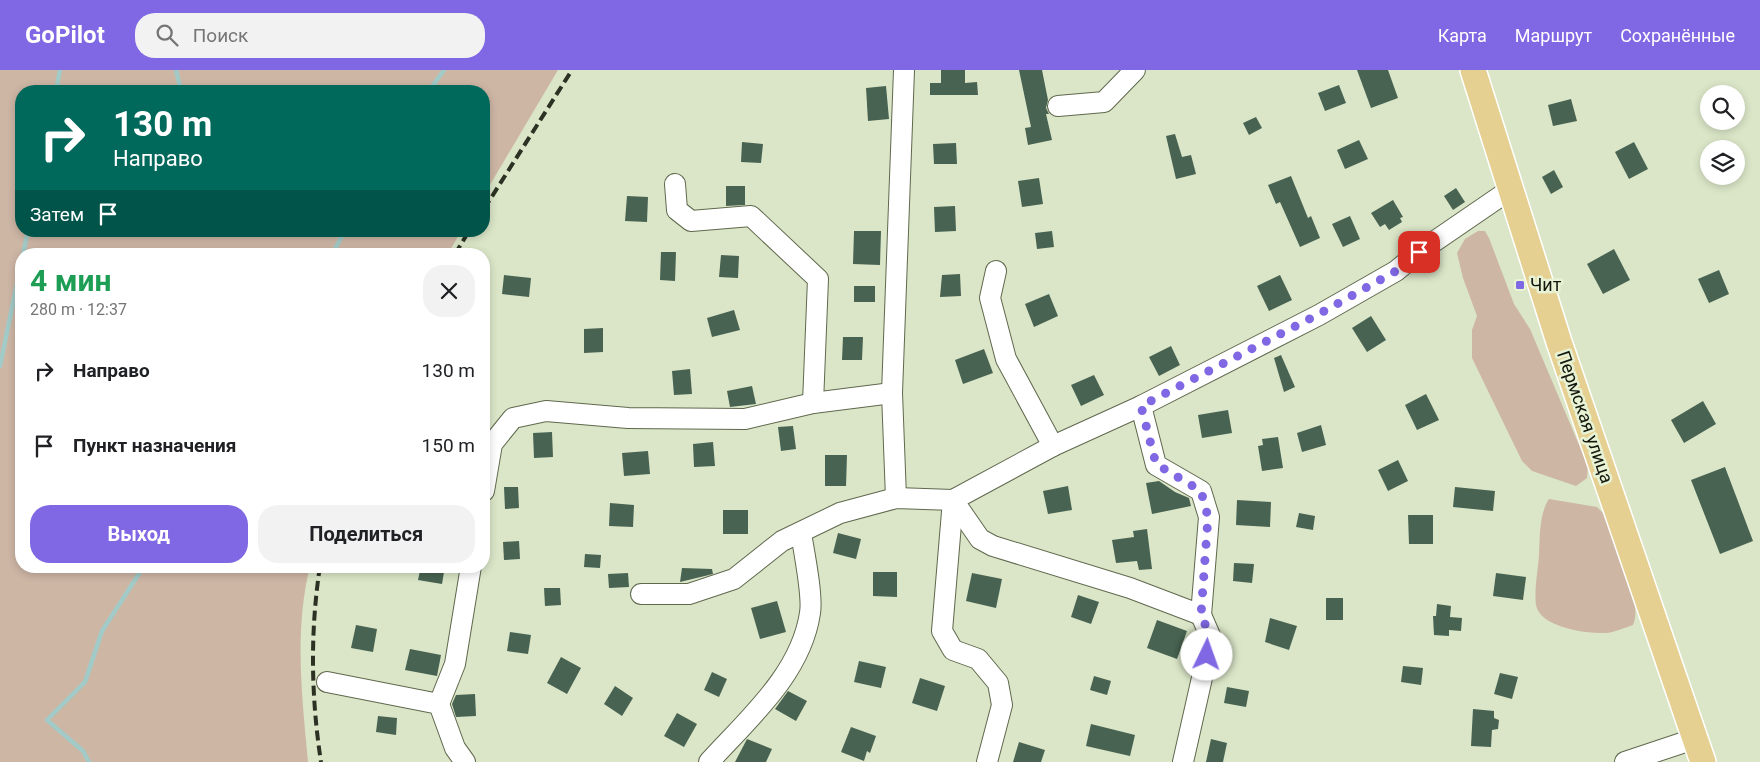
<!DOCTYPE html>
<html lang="ru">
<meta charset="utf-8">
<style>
:root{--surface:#fff;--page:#f2f2f2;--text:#202124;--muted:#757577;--accent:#8067e3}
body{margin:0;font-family:Roboto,sans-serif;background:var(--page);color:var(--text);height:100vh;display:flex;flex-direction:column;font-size:19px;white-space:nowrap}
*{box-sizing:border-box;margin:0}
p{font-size:16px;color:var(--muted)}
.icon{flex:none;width:28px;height:28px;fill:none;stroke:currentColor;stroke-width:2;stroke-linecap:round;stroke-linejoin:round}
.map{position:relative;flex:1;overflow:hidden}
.side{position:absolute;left:15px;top:178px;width:475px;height:325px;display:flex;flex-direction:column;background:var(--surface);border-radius:20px;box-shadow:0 2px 8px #0003}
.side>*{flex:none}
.hud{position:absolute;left:15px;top:15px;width:475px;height:152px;border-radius:20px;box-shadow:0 2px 8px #0003;background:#00695c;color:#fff;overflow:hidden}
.buttons{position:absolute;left:1700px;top:15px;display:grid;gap:10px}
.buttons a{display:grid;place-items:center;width:45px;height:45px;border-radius:50%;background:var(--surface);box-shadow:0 2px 8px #0003;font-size:25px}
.pin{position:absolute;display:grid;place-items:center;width:42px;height:42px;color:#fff;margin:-21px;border-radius:10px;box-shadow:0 2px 8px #0006}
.me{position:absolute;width:55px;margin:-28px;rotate:3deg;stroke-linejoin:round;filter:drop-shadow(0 0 4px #0008)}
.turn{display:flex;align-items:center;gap:18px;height:105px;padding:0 15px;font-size:22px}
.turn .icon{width:65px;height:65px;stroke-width:2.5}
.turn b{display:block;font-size:35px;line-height:42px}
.then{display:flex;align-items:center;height:48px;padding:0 15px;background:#0003;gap:10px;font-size:19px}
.round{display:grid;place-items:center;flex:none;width:52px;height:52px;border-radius:20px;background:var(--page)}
.overview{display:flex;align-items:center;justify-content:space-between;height:85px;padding:0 15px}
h1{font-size:30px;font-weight:700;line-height:38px;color:#1e9e55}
.button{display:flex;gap:10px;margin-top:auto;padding:10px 15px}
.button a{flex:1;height:58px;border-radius:20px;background:var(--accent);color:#fff;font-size:20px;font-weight:700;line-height:58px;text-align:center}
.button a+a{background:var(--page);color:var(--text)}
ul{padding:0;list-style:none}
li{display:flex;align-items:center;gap:15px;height:75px;padding:0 15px}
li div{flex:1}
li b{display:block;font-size:19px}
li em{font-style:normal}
header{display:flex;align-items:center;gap:30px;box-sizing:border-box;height:70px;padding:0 25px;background:var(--accent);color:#fff}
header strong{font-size:24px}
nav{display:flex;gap:28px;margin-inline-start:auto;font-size:18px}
.search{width:350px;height:45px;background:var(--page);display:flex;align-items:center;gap:12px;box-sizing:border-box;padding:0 18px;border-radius:20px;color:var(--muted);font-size:19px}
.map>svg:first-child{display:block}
.green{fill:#ceb6a5}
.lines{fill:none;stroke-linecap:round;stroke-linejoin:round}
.stream{stroke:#a2cac6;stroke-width:4.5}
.building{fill:#486352}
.minor-casing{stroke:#5f684d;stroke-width:22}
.major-casing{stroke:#fff;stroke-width:28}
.minor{stroke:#fff;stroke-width:20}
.major{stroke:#e6d091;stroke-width:25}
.rail{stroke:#2c3123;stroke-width:4;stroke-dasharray:10 5;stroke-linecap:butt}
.route{stroke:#8067e3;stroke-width:9;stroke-dasharray:0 16.2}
.poi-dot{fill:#8067e3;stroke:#e8f3d5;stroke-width:2}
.labels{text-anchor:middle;stroke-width:5;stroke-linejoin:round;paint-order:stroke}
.poi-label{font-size:18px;fill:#13170c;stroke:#e8f3d5;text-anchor:start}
.street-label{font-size:18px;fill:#13170c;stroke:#e8f3d5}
</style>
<header>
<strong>GoPilot</strong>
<div class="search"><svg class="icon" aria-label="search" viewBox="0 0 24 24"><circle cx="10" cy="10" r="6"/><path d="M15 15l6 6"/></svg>Поиск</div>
<nav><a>Карта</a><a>Маршрут</a><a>Сохранённые</a></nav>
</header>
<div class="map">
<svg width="1760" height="692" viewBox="0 0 1760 692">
<rect width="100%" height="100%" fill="#dbe6c8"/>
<g class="green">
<path d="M0,0H558L484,125V21H21V161H461L448,184H21V496H310C294,561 302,626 308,692H0Z"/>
<path d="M1478,161H1485L1489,168L1514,234L1530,259L1588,396L1587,408L1576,416L1532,401L1522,391L1472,288V260L1477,246L1463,208L1457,183L1465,169Z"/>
<path d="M1549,429L1597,437L1606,446C1615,472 1644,531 1633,555C1624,558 1615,562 1607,563C1588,564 1540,558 1536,535C1534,520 1538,500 1539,485C1540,467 1539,444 1549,429Z"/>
</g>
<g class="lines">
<g class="stream">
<path d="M176,0L181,21"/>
<path d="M56,21L60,0"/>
<path d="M429,21L444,0"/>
<path d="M23,184L28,161"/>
<path d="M332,184L345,161"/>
<path d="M0,296L21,194"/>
<path d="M89,692L83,681L47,650L85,612L102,561L144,496"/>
</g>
</g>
<g class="building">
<path d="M941,0H965V13L977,12L978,25H930V13H941Z"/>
<path d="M1019,0H1042L1048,30L1046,38L1049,44H1046L1052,70L1028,75L1025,58L1031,57Z"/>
<path d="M1357,0H1388L1398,28L1371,38Z"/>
<path d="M1339,15L1346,33L1325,41L1318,23Z"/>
<path d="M886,16L889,49L868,51L866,18Z"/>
<path d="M1571,29L1577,51L1553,56L1548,35Z"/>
<path d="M1256,47L1262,58L1249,65L1243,53Z"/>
<path d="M1175,64L1182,87L1191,85L1196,104L1176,109L1166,66Z"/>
<path d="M1359,70L1368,89L1345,99L1337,80Z"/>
<path d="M742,72L763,74L761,93L741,92Z"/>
<path d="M1634,72L1648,99L1629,109L1615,82Z"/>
<path d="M956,73L957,94H934L933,74Z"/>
<path d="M1554,100L1563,117L1551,124L1542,107Z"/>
<path d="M1291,106L1308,148L1311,146L1320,168L1300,177L1280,132L1276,134L1268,115Z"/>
<path d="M1039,108L1043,134L1022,137L1018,111Z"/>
<path d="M726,116H745V135L726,136Z"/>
<path d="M1456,118L1465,132L1453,140L1444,126Z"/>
<path d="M627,126L648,127L647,152L625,151Z"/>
<path d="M1393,130L1403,147L1400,148L1402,152L1389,160L1385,154L1380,157L1371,143Z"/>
<path d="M955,136L956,161L935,162L934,137Z"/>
<path d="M1350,146L1360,169L1343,177L1332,154Z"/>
<path d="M854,161H881L880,195L853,194Z"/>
<path d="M1052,161L1054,177L1037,179L1035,163Z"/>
<path d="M1614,179L1630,210L1603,224L1587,194Z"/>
<path d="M661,182H676L675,211L660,210Z"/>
<path d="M721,185L739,186L738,208L719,207Z"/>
<path d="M1719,200L1729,224L1709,233L1698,209Z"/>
<path d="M960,204L961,226L940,227L942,205Z"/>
<path d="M504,205L531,208L529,227L502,224Z"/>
<path d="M1280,205L1292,230L1269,241L1257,216Z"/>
<rect x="854" y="216" width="21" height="16"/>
<path d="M1049,224L1058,246L1034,257L1025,234Z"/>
<path d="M734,240L740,260L712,267L707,248Z"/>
<path d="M1371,246L1386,270L1367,282L1352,258Z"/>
<path d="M603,258V282L584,283V259Z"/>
<path d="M843,267H863L862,290H842Z"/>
<path d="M1171,276L1180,295L1159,306L1149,287Z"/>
<path d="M984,279L993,303L963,314L955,290Z"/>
<path d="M1281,285L1295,317L1284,322L1274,288Z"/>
<path d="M690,299L692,324L674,325L672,301Z"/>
<path d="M1094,305L1104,325L1081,336L1071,315Z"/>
<path d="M752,316L756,334L730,337L727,321Z"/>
<path d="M1426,324L1439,350L1417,360L1405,335Z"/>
<path d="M1703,331L1716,354L1684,373L1671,350Z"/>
<path d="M1228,340L1232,363L1202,368L1198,345Z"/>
<path d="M1321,355L1326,375L1302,382L1297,363Z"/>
<path d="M793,356L796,379L781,381L778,357Z"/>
<path d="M552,362L553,387L534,388L533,363Z"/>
<path d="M1278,367L1283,398L1262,401L1258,376L1263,375L1262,369Z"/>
<path d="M713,372L715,396L694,397L693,374Z"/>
<path d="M648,381L650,404L624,406L622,383Z"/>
<path d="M825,385H847L846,416H825Z"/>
<path d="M1398,390L1408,411L1388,421L1378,400Z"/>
<path d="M1725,397L1753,471L1720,484L1691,410Z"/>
<path d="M1159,411L1175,422L1189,428L1191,436L1152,444L1146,413Z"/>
<path d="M1068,416L1072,440L1048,444L1043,421Z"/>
<path d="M504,417H518L519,438L505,439Z"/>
<path d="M1455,417L1495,421L1493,441L1453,437Z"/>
<path d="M1237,430L1271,432L1270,457L1236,455Z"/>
<path d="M610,433L634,435L633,457L609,456Z"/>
<rect x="723" y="440" width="25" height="24"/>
<path d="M1299,443L1315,446L1313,460L1296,457Z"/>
<path d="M1408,445H1433V474H1409Z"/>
<path d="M1147,459L1152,499L1139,500L1137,491L1116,493L1112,470L1134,467L1133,461Z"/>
<path d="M838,463L861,469L856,489L833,483Z"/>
<path d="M519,471L520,489L504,490L503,472Z"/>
<path d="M585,484L601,485L600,498L584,497Z"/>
<path d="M1234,493L1254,494L1252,513L1233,511Z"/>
<path d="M421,496H445L442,514L418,510Z"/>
<path d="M682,498L712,499L713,504L680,512Z"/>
<path d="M873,502H897V527L873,526Z"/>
<path d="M628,503L629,517L609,518L608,504Z"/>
<path d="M972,503L1002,509L996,538L966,531Z"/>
<path d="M1496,503L1526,507L1523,530L1493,526Z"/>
<path d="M544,518H560L561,535L545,536Z"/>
<path d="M1078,525L1099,532L1091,554L1071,547Z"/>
<rect x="1326" y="528" width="17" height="22"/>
<path d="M777,531L786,562L760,569L751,538Z"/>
<path d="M1437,534L1451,536L1450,547L1462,548L1461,561L1449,560V566L1434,565L1433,546H1436Z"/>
<path d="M1270,548L1297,556L1289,580L1265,572Z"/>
<path d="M1157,550L1187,561L1177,589L1147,578Z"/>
<path d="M356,555L377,559L373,582L351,578Z"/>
<path d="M510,562L531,565L528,584L507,581Z"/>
<path d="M410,579L441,585L437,606L405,600Z"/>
<path d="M561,587L581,598L567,624L547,613Z"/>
<path d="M859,591L886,597L881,618L854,612Z"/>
<path d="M1403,596L1423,598L1421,615L1401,612Z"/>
<path d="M712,602L727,609L719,627L704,620Z"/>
<path d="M1500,603L1518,607L1512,629L1494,624Z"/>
<path d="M1094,606L1111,611L1107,625L1090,620Z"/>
<path d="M920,608L945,616L937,641L912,633Z"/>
<path d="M615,616L633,628L622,646L604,634Z"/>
<path d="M1227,617L1249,621L1246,637L1224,633Z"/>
<path d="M788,621L807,631L796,651L775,639Z"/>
<path d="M475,624L476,646L456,647L452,634L456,625Z"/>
<path d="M1473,639L1494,641V648L1499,650L1498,659L1492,660L1491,677L1471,676Z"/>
<path d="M677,643L697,654L684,677L664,666Z"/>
<path d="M378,646L397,648L396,665L376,662Z"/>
<path d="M1091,654L1135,665L1130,686L1086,676Z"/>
<path d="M851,657L876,666L870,683L867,681L864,691L841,682Z"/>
<path d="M747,669L772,679L766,692H735Z"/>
<path d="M1211,669L1227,673L1223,692H1206Z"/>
<path d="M1019,672L1045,680L1041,692H1013Z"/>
</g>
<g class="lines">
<g class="minor-casing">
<g id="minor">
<path d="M1058,36L1104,32L1135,0"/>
<path d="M675,114L677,140L691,151L751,146L818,209L813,333"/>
<path d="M996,201L990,228L1006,289L1053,376"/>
<path d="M484,421L492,374L513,348L546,341L628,348L745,349L813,333L892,323"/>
<path d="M896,428L892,323L904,0"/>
<path d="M953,430L980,469L993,476L1130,518L1201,545L1209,447L1201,421L1156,395L1141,336"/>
<path d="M953,430L942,561L953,580L978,589L998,613L1002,635L987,692"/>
<path d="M641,524H689L734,509L782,471L840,443L896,428L953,430L1053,376L1141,336L1319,245L1396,201L1419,182L1511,119"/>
<path d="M327,612L439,634L455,678L465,692"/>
<path d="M439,634L455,594L471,496"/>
<path d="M709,692C748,649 801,604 810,543C813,526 804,482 801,463"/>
<path d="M1183,692L1211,568L1201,545"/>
<path d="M1625,692L1694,669"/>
</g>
</g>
<g class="major-casing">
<path id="major" d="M1473,0L1559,272L1703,692"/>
</g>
<use href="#minor" class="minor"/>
<use href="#major" class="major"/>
<g class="rail">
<path d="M484,139L572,0"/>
<path d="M455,184L469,161"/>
<path d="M320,496C310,562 311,627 321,692"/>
</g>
</g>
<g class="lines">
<path class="route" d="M1207,585L1211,568L1201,545L1208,447L1201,421L1156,394L1141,336L1319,244L1396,201L1419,182"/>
</g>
<rect class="poi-dot" x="1515" y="210" width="10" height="10" rx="2.5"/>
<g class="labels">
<g class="poi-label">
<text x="1530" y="221">Чит</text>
</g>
<g class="street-label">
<text transform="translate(1585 347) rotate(71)" y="6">Пермская улица</text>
</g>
</g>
</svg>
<div class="buttons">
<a><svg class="icon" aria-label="search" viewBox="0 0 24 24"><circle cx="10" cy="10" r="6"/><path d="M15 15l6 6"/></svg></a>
<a><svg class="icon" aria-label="layers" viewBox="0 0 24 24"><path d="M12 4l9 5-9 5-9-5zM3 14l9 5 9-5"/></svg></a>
</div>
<div class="pin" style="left:1419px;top:182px;background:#d93025"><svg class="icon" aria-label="arrive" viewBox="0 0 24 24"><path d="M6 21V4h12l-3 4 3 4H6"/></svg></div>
<svg class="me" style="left:1207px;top:585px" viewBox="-20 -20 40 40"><circle r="19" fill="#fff"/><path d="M0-13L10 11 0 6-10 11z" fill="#8067e3"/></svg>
<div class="hud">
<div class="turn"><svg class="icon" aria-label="right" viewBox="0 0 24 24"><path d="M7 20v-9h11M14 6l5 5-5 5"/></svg><div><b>130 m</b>Направо</div></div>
<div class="then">Затем<svg class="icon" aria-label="arrive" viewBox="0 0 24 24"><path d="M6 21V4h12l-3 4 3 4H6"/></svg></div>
</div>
<section class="side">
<div class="overview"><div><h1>4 мин</h1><p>280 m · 12:37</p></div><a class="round"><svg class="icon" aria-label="close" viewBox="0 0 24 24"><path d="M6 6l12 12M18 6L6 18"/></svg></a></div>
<ul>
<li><svg class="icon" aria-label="right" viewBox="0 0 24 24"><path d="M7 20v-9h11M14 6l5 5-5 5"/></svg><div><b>Направо</b></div><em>130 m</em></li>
<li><svg class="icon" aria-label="arrive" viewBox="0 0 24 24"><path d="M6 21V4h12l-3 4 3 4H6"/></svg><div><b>Пункт назначения</b></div><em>150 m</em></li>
</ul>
<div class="button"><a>Выход</a><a>Поделиться</a></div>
</section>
</div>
